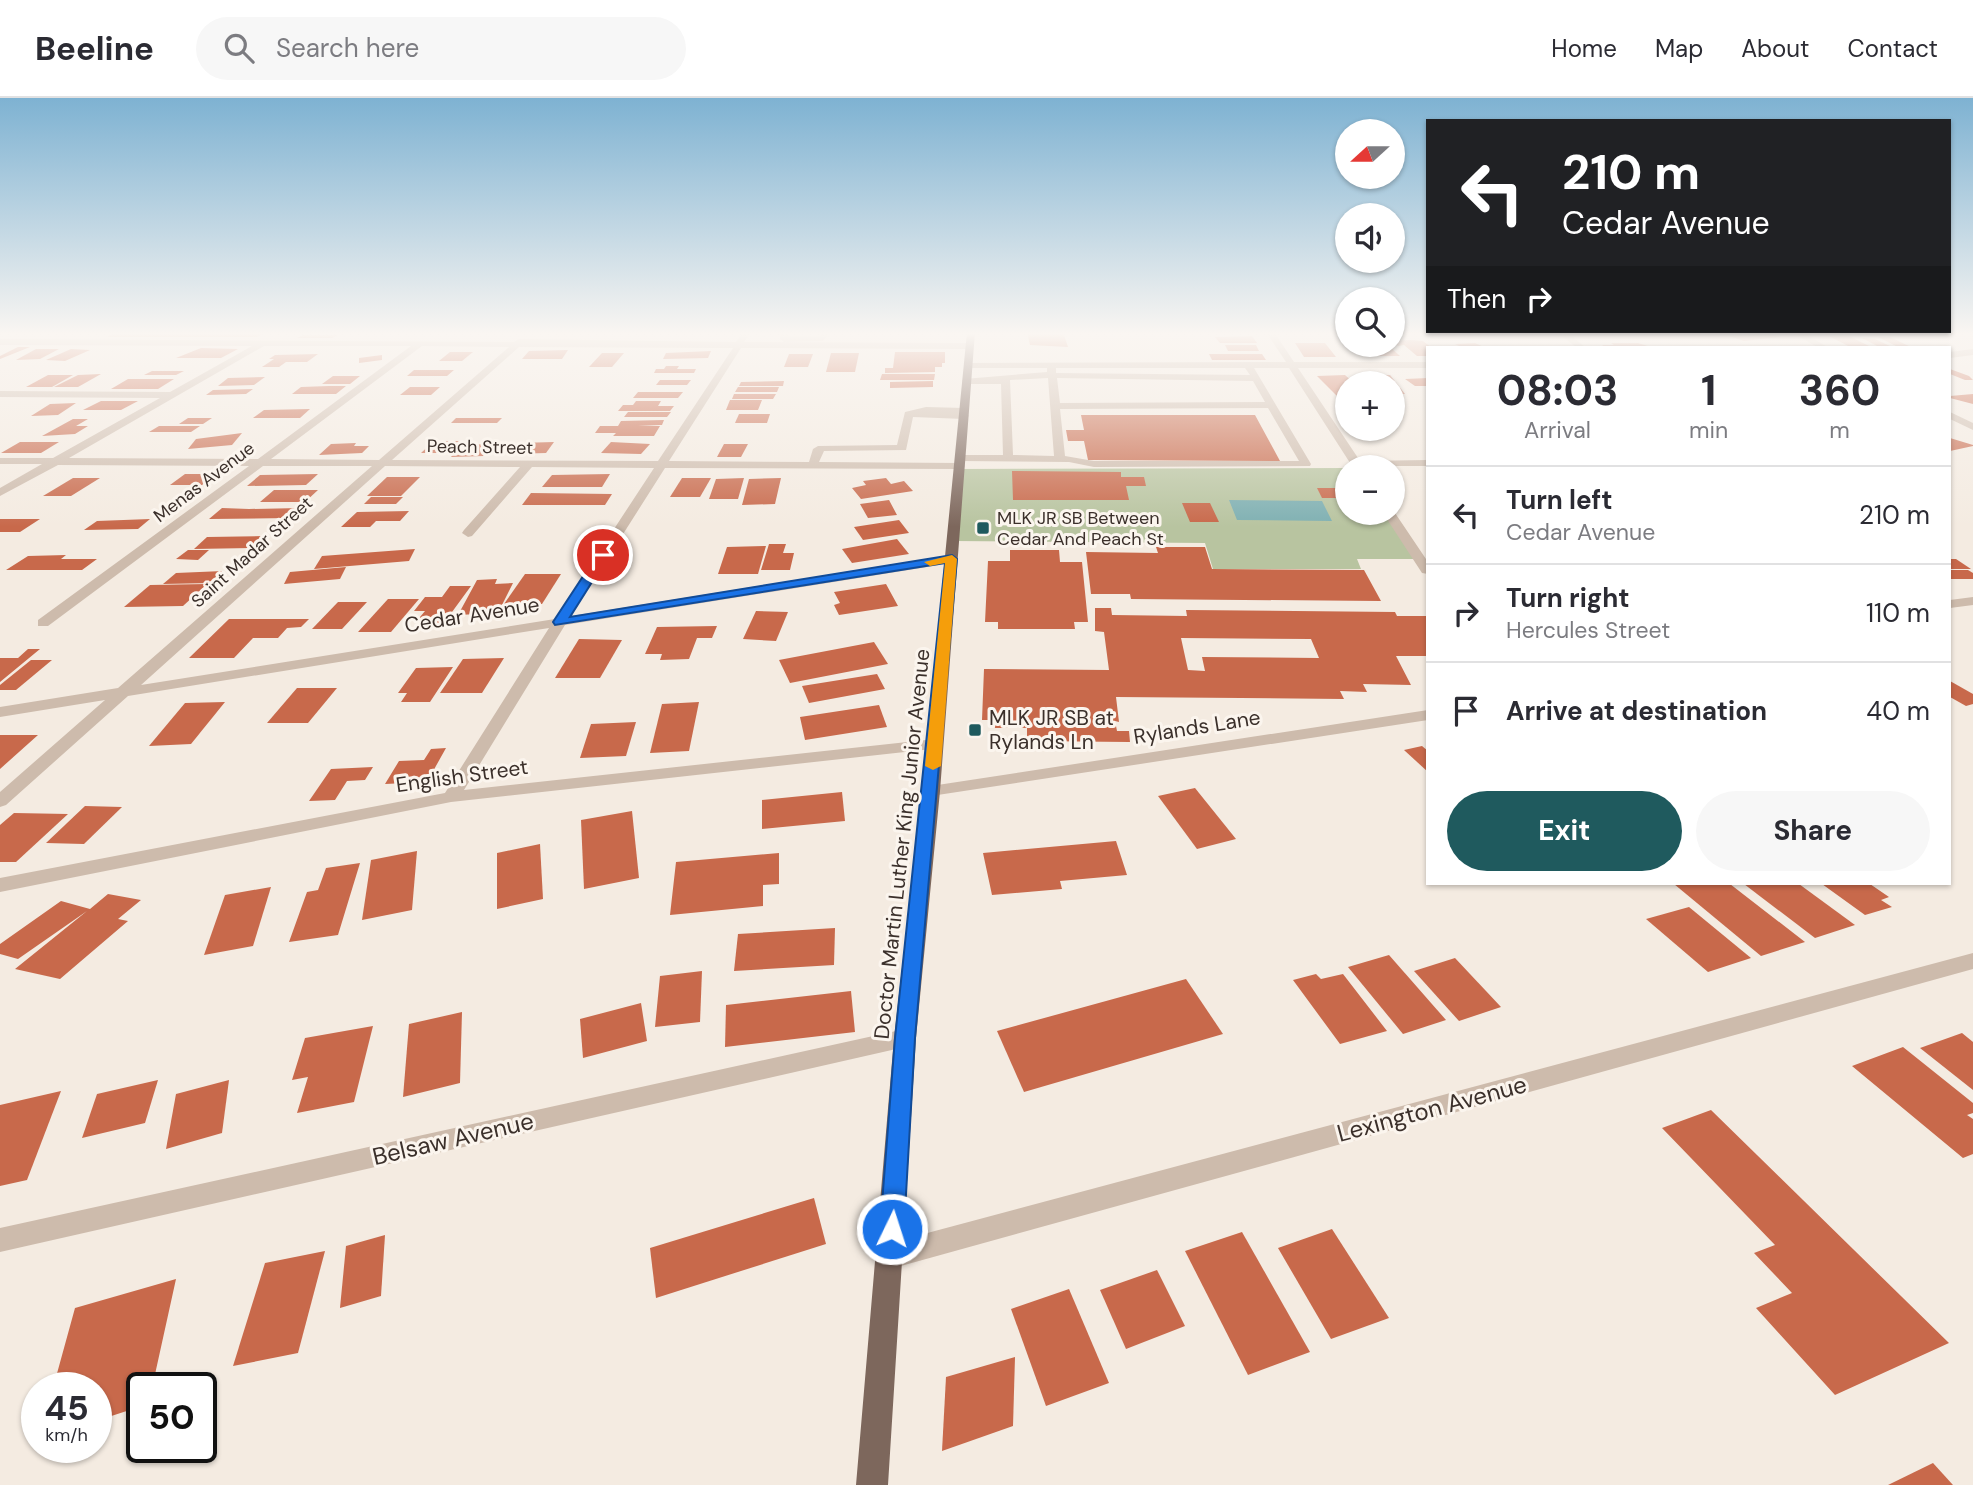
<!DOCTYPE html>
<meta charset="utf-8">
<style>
:root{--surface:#fff;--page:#f7f7f7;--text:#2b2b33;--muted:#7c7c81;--line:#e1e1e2;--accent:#1f5a5e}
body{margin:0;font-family:"DM Sans",sans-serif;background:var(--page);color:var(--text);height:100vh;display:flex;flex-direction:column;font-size:26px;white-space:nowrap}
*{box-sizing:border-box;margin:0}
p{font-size:23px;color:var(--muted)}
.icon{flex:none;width:38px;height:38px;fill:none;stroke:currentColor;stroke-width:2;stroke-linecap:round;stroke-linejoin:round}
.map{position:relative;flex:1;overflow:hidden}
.details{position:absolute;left:1426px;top:248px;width:525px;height:539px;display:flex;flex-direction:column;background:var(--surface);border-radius:0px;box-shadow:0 2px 5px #0004}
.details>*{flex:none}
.hud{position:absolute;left:1426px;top:21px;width:525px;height:214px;border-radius:0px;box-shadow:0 2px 5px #0004;background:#202124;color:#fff;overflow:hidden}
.needle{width:46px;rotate:249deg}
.tools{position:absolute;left:1335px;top:21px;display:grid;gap:14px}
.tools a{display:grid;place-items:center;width:70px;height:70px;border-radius:50%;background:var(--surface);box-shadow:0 2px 5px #0004;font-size:35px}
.speed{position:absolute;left:21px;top:1274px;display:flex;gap:14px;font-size:35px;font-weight:700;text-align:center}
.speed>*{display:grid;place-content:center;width:91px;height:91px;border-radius:50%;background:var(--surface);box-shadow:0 2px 5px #0004;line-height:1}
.speed small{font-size:18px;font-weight:400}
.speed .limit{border:4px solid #111;border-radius:10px;background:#fff;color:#111}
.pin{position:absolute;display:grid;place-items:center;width:60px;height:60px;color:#fff;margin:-30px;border:4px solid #fff;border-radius:50%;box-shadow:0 2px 7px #0007}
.me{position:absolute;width:77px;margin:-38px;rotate:4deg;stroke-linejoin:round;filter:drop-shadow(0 0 5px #0008)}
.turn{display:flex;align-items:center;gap:24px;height:147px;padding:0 21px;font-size:32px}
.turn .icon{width:91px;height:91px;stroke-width:2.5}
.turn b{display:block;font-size:49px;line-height:60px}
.then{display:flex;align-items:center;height:66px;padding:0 21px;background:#0003;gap:14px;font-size:26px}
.eta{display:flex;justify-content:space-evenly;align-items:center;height:119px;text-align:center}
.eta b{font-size:42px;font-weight:700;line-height:49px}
.cta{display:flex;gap:14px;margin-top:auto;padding:14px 21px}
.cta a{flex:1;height:80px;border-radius:42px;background:var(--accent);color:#fff;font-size:28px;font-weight:700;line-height:80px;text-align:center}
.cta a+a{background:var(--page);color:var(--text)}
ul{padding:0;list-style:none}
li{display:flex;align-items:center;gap:21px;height:98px;padding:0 21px;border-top:2px solid var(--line)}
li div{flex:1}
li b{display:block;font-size:26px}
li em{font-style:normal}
header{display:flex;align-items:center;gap:42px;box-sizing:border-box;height:98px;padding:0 35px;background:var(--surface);border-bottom:2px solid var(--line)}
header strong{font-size:33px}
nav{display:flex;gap:38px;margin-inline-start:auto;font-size:24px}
.search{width:490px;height:63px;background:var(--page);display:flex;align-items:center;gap:18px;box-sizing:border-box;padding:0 24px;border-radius:38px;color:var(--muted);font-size:26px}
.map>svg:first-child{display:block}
.green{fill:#b8c4a0}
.water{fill:#7fb0b2}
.building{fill:#c8694b;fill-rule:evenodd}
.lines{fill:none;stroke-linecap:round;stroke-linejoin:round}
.minor{fill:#cdbbac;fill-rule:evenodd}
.major{fill:#7d675c;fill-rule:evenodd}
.route{fill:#1a73e8;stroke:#114b97;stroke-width:2}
.slow{fill:#f59e0b}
.poi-dot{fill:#1f5a5e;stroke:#fbf5ee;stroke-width:2.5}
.labels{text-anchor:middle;stroke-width:6;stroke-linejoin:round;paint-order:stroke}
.far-street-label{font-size:18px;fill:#3b302b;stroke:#fbf5ee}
.far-poi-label{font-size:18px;fill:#3b302b;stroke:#fbf5ee;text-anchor:start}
.street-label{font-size:21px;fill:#3b302b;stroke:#fbf5ee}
.poi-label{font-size:21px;fill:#3b302b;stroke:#fbf5ee;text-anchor:start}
.near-street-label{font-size:24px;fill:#3b302b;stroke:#fbf5ee}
</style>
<header>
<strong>Beeline</strong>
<div class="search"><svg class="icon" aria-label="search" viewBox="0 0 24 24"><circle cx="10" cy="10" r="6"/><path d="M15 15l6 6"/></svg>Search here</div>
<nav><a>Home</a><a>Map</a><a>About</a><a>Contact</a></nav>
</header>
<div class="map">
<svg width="1973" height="1387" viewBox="0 0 1973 1387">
<rect width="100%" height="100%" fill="#f4ebe1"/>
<path class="green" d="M1347,370L1348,415H1389L1419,461H1357L1361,471H1213L1205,445L953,443L959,371Z"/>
<path class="water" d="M1229,402L1322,403L1332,423L1237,422Z"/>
<g class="building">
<path d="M116,234H239L265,235L257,239H107Z"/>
<path d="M1027,234H1063L1068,249L1030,247Z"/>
<path d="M1765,235L1781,239L1744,243L1729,238Z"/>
<path d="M303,237H338L332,240H297Z"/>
<path d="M1252,238L1257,245H1220L1215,239Z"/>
<path d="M1829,238H1849L1873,250H1852Z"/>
<path d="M1878,239H1890L1913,250H1900Z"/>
<path d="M1862,240L1875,241L1894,250H1881Z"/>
<path d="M1411,242L1423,243L1432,250H1428V258H1417L1404,247L1398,248L1393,243Z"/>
<path d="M1295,245H1325L1336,259H1304Z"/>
<path d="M1475,245L1486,250H1463L1455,246Z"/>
<path d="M1611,245H1638L1654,250H1607L1602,247H1614Z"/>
<path d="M1225,247H1256L1259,253H1228Z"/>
<path d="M1366,248H1389L1400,258H1376Z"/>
<path d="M18,249H30L0,261V258Z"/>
<path d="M201,250L238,251L221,260H176Z"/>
<path d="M36,251H59L40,261L16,262Z"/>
<path d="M71,251L90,252L65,263L46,262Z"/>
<path d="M568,252L562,261H522L529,253Z"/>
<path d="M711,253L708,260L663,261L666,255Z"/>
<path d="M450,254H473L462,263H439Z"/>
<path d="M895,254H945V265H942V269H935V274L885,275V270H893Z"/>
<path d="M602,255H624L612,269H589Z"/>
<path d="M831,255H859L855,274H826Z"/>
<path d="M318,256L307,264H286L279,269H262L274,261H269L275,257Z"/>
<path d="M789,256H813L808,269H784Z"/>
<path d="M1209,256H1262L1266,262H1212Z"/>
<path d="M382,257V262L359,265V260Z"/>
<path d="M666,268H679L677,271H696L694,275H654L656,271H664Z"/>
<path d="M1950,271L1969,278L1973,282H1965L1950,276Z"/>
<path d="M414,272H454L447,278H407Z"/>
<path d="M152,273H184L176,277H144Z"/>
<path d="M101,276L78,289H54L78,277Z"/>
<path d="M882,276H935L934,282H880Z"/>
<path d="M48,277H73L52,289H26Z"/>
<path d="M1345,277L1354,285H1348V299H1338L1317,278Z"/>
<path d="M1364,277H1390L1405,296H1393V285H1370Z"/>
<path d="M333,278H360L350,286H322Z"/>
<path d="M265,279L254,287L218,288L228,280Z"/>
<path d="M1428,280V288H1415L1405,281Z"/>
<path d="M128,281H174L158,291H111Z"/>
<path d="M660,282H691L687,287H656Z"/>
<path d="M784,283L783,288H739L741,284Z"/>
<path d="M933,283V289L890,290V284Z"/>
<path d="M329,288H346L336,296H292L301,289Z"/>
<path d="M410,289H440L431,297H400Z"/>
<path d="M738,289H779L777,294H735Z"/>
<path d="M253,291L246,296L206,297L213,292Z"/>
<path d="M638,294H683L678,300H633Z"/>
<path d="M734,296H776L773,301H732Z"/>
<path d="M1973,296V306L1950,300V298Z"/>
<path d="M730,302H762L758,312H726Z"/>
<path d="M101,303H138L121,312H83Z"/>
<path d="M636,303H661L658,308H674L670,313H618L623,307H633Z"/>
<path d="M76,305L58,317L31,318L50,306Z"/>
<path d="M310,311L300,320H253L264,312Z"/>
<path d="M628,314H671L667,319H624Z"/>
<path d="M739,316H770L767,325H735Z"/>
<path d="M1081,317H1255L1280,363L1088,362L1084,343H1068L1066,332H1084Z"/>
<path d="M188,320H212L203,326H179Z"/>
<path d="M456,320H502L497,325H451Z"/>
<path d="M73,321H88L76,328H88L75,336L42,338Z"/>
<path d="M664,322L662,327H638L660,328L654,338H613L616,335H595L600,328H618L621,323Z"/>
<path d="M159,328H200L191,334H149Z"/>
<path d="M242,335L232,347L188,351L196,341Z"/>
<path d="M1950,340L1973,347V348L1950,353Z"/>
<path d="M434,343H462L450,355H421Z"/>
<path d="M20,344H59L41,355H1Z"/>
<path d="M554,344L546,355L511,356L519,345Z"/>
<path d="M611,344L650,346L641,356L601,355Z"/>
<path d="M356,345L354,348H369L362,355L319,357L331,346Z"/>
<path d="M492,346L483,358L451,359L461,347Z"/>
<path d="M724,346H748L741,359H717Z"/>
<path d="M1012,373L1121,374V379H1144L1146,388H1126L1129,402H1013Z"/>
<path d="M185,376H217L202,387H170Z"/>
<path d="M318,376L306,387L247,388L260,377Z"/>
<path d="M610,376L602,389H542L552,377Z"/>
<path d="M387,379H420L401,398H367Z"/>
<path d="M73,380H100L71,398H43Z"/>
<path d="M682,380H711L700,399H670Z"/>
<path d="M744,380L738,401H709L716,381Z"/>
<path d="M781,380L775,406L742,407L749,381Z"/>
<path d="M886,380L891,386L904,383L913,393L861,401L852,390L866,387L863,383Z"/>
<path d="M1317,390H1339L1345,400H1322Z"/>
<path d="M274,392H318L305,404H260Z"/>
<path d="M531,395L612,396L605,407H522Z"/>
<path d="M371,399H403L396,406H364Z"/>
<path d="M889,402L897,417L868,420L860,406Z"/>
<path d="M1182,405H1210L1219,424H1190Z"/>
<path d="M222,410L249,411L300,410L289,420L209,421Z"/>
<path d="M409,413L400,423H376L370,429H341L357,414Z"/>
<path d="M0,421H40L20,434H0Z"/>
<path d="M150,421L138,431L84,432L97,423Z"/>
<path d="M899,422L909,435L863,442L854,429Z"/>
<path d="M264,438L251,450L194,451L207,439Z"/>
<path d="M897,441L909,456L852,465L842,451Z"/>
<path d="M769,446H786L783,455H794L790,472H761Z"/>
<path d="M766,448L758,476H718L727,449Z"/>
<path d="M1156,449H1205L1212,471L1364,472L1381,503L1131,501L1130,496H1091L1086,454L1158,455Z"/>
<path d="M415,451L409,463L314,471L322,458Z"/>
<path d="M188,452H209L198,462L176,461Z"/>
<path d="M1010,452H1059L1060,464H1082L1088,524H1074L1075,531H998V524H985L988,463H1010Z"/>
<path d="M66,457L61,461H97L82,472H6L28,458Z"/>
<path d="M1950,461H1956L1971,471H1950Z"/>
<path d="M346,469L340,481L284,486L290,474Z"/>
<path d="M1950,472H1968L1973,475V481H1950Z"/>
<path d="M223,473L211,485L163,486L176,475Z"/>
<path d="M525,476H561L542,506H504Z"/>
<path d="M497,481L495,486L513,485L498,515L458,517L477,482Z"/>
<path d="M207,486L183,508L124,509L150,487Z"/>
<path d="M886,486L898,508L839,517L834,507L840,505L834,494Z"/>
<path d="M450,488H471L444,525H415L425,513H414L425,499H442Z"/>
<path d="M388,501H419L391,534H358Z"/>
<path d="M338,504H367L342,531H312Z"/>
<path d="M1095,510H1111L1112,517L1187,518L1186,512L1395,514L1397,518H1428V558H1396L1411,587L1363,586L1367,594L1340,593L1344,601L1116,599L1119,624L1115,623L1117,633H1129L1130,644L1027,643V630H995L994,622H982L984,571L1109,572L1104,534L1095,533ZM1181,540L1311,541L1319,560L1202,559L1205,573L1188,572Z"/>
<path d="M756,513L788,514L776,543L743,541Z"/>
<path d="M229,521H309L301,529L287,530L278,540H253L234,560H189Z"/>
<path d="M717,528L712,540H697L689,561L660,562L662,556H645L657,529Z"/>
<path d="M579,541L622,542L600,580H555Z"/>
<path d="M874,544L888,566L790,585L779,562Z"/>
<path d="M28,551H40L0,584V560H18Z"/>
<path d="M504,560L482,595H440L463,561Z"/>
<path d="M31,562H52L16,592H0V587Z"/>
<path d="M453,569L430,604H401L407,595H398L416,570Z"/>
<path d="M877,576L885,591L809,605L802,588Z"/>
<path d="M1950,583L1973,596V606L1966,608L1950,599Z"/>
<path d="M297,590H337L308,625H267Z"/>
<path d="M225,604L191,646L149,648L185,605Z"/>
<path d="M699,604L689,653L650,655L662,606Z"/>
<path d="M879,607L887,629L805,642L800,619Z"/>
<path d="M636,624L626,658L580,660L591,626Z"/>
<path d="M0,637H38L0,671Z"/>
<path d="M1422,648L1428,653V674L1404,652Z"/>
<path d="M446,650L427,684L385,686L399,663L424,662L431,651Z"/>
<path d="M373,669L365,682L347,683L335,702L309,703L331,671Z"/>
<path d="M1195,690L1236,741L1197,751L1158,698Z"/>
<path d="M842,694L845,723L762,731V702Z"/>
<path d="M85,708L122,709L84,746L46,745Z"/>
<path d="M632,713L639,780L584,791L581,722Z"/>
<path d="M14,715L68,716L16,764H0V727Z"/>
<path d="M1116,743L1127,777L1060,783L1062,791L992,797L983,755Z"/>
<path d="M540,746L543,801L497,811V755Z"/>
<path d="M417,753L412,812L362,822L371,762Z"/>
<path d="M779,755V786L763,787V808L670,817L676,764Z"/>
<path d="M360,765L338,837L289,844L307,794L318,792L326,770Z"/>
<path d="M1674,786H1730L1805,844L1761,858Z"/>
<path d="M1744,786H1799L1855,827L1815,840Z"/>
<path d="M1822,786H1870L1889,799L1881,802L1892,809L1865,817Z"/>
<path d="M271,789L253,848L204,857L225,797Z"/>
<path d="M108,796L141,802L118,821L128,823L60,881L15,871L87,813L18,861L0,856V846L61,803L90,811Z"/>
<path d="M1689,809L1751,860L1708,874L1646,821Z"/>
<path d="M835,830L834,867L734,873L738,836Z"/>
<path d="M1389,857L1446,922L1403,936L1348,869Z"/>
<path d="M1455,860L1501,909L1459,923L1414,873Z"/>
<path d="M702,873L700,924L655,929L660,878Z"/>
<path d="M1316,876L1321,881L1343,876L1387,933L1340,946L1293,882Z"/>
<path d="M1186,881L1223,936L1024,994L997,933Z"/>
<path d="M851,893L855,934L725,949L726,907Z"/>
<path d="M641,905L647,943L583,960L580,921Z"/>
<path d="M462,914L460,985L403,999L409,926Z"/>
<path d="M373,928L354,1004L297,1015L308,979L292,982L305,940Z"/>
<path d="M1962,935L1973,944V992L1920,950Z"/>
<path d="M1903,949L1973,1005V1015L1967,1017L1973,1021V1056L1963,1060L1852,968Z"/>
<path d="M158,982L145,1025L82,1040L97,996Z"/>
<path d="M229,982L222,1035L166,1051L176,996Z"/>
<path d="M61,993L27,1082L0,1088V1007Z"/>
<path d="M1711,1012L1949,1245L1835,1297L1756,1210L1792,1195L1754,1155L1775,1147L1662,1030Z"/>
<path d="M814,1100L826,1146L656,1200L650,1150Z"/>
<path d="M1332,1131L1389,1220L1331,1241L1278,1150Z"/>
<path d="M1242,1134L1310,1254L1248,1277L1185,1153Z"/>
<path d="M385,1137L381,1198L340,1210L346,1148Z"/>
<path d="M325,1153L298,1255L233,1268L265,1165Z"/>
<path d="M1157,1172L1185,1228L1126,1251L1100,1192Z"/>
<path d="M176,1181L152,1290H142V1308L96,1323V1290H53L75,1210Z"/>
<path d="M1069,1191L1109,1285L1046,1308L1011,1211Z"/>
<path d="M1015,1259L1013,1328L942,1353L946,1279Z"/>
<path d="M1933,1365L1953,1387H1888Z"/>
</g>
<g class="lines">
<g class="minor">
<path d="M743,234H751L744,244L970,245L974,248L970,251L741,250L669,363L809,364L813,351L818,348L897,347L905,314L926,309L964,310L969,313L966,315L969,318L964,321L913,319L906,352L824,353L819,364L960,365L965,368L960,371L665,370L571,518L952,457L958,461L952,465L565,527L464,692L935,641L943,646L941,650L451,704L0,794V780L445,695L549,530L128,598L6,707L0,709V694L105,602L0,619V609L118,590L372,368H263L48,528H38V522L249,368L58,367L0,398V390L42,366H0V360H53L160,300L0,299V293L170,294L252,248L0,247V241L514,244L519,241L736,244ZM264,248H411L258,361L69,360ZM422,248L509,249L379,362L271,361ZM519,249L733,250L658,363L392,362ZM385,368L520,369L464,432L462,435L468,439L472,438L532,369L654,370L555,521L141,587Z"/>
<path d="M780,234H788V238H820L822,234H830L823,243L784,244L780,241Z"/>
<path d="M1266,234H1274L1294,264H1428V270H1298L1360,363L1428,362V368H1352L1289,270H1254L1311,366L1310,368L1094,369L1069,364L960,363L955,360L960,357H1003L1001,286H967L962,283L964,281L1047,274V270H969L965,267L966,265L1286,264ZM1056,270H1245L1250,277L1056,275ZM1048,280L1054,358L1013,357L1010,282ZM1057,280L1253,283L1265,304L1060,305ZM1268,310L1299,363H1094L1065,358L1060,311Z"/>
<path d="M1557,234H1567L1586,250H1577Z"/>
<path d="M1791,234H1802L1829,250H1819Z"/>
<path d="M1973,251V257L1950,260V254Z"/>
<path d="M1950,314L1973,325V332L1950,321Z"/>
<path d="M1393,412L1428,464V476L1422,475L1383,415H1393Z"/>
<path d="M1973,499V507L1950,510V502Z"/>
<path d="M1428,612V622L931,698L922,693L931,688Z"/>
<path d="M1973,855V871L890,1171L881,1167L877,1158L881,1149L890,1145Z"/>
<path d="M905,931L913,934L916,940L913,946L905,949L0,1154V1130Z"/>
</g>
<path class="major" d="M967,234H975L940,693L916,940L888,1387H856L894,940L922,693Z"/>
</g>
<linearGradient id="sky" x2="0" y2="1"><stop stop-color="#7eb2d2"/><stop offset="0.55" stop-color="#faf6f2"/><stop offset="1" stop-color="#faf6f2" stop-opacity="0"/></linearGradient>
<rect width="1973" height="429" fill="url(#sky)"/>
<path class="route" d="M603,453L609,457L570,519L952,457L957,461L915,940L904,1131L901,1139L892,1142L884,1139L880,1131L895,940L945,465L555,527L553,524L599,454Z"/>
<path class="slow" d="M952,457L957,461L941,668L933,672L925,668L945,465L930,468L924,464Z"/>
<g class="poi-dot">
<rect x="976" y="423" width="14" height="14" rx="3.5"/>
<rect x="968" y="625" width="14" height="14" rx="3.5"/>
</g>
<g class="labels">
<g class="far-street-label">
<text transform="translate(480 349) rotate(1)" y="6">Peach Street</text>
<text transform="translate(204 384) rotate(-37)" y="6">Menas Avenue</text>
<text transform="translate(252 454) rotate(-42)" y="6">Saint Madar Street</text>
</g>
<g class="far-poi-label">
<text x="997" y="426">MLK JR SB Between<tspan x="997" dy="21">Cedar And Peach St</tspan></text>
</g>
<g class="street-label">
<text transform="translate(472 517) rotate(-9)" y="7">Cedar Avenue</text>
<text transform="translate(1197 629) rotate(-9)" y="7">Rylands Lane</text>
<text transform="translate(462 678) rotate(-8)" y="7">English Street</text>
<text transform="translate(902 746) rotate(-84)" y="7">Doctor Martin Luther King Junior Avenue</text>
</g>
<g class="poi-label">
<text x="989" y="627">MLK JR SB at<tspan x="989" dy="24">Rylands Ln</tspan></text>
</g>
<g class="near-street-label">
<text transform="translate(1432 1011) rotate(-15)" y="8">Lexington Avenue</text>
<text transform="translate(453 1041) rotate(-13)" y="8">Belsaw Avenue</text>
</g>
</g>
</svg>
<div class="tools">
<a><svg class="needle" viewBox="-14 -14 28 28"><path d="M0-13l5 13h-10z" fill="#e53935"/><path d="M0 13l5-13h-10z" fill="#7c7c81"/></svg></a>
<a><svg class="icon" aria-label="sound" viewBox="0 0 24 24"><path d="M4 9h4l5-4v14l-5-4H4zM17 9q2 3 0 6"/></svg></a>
<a><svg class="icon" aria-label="search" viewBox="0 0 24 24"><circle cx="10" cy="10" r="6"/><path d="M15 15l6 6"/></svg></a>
<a>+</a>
<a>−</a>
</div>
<div class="speed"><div>45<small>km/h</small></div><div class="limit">50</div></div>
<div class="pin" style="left:603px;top:457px;background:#d93025"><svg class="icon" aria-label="arrive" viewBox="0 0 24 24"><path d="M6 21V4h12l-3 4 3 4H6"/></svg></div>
<svg class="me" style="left:892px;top:1131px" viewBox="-20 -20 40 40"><circle r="17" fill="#1a73e8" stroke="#fff" stroke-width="3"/><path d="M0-11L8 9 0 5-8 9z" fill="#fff"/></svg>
<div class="hud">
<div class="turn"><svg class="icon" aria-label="left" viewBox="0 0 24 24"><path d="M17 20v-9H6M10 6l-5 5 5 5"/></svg><div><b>210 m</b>Cedar Avenue</div></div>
<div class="then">Then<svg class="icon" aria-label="right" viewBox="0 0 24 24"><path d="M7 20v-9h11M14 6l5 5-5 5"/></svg></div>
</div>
<section class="details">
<div class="eta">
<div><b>08:03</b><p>Arrival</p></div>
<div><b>1</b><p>min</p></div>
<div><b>360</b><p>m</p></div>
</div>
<ul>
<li><svg class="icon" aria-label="left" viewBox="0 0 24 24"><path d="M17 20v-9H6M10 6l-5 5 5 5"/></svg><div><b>Turn left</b><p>Cedar Avenue</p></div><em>210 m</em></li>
<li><svg class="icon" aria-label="right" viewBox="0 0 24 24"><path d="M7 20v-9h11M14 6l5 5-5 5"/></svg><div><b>Turn right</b><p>Hercules Street</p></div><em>110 m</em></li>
<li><svg class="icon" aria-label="arrive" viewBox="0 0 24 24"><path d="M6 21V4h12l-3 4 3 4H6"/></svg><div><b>Arrive at destination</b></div><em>40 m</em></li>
</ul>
<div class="cta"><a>Exit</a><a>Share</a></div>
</section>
</div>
